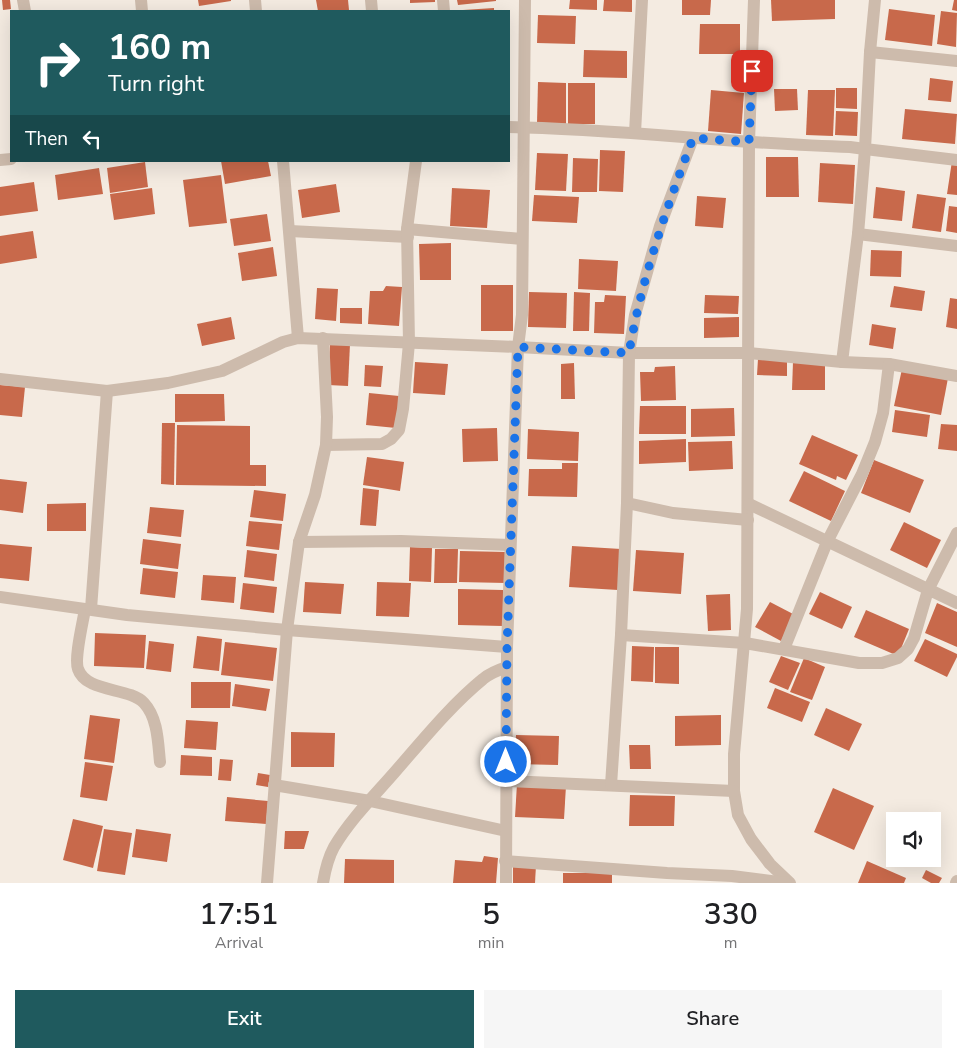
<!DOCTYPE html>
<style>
:root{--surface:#fff;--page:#f6f6f6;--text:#202124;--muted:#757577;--accent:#1f5a5e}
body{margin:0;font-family:"Nunito Sans",sans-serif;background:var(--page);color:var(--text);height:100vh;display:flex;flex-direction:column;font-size:19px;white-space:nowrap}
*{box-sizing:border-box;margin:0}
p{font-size:16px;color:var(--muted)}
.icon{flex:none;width:28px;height:28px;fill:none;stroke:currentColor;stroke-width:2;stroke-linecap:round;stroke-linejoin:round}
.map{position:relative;height:883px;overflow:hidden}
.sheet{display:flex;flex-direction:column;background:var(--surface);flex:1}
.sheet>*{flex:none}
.top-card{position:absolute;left:10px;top:10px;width:500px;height:152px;border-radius:0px;box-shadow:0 5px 20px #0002;background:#1f5a5e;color:#fff;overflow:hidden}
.tools{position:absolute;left:886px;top:812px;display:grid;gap:10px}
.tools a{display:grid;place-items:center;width:55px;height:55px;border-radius:0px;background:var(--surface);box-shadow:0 5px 20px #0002;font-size:25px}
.pin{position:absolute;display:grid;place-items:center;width:42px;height:42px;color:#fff;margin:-21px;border-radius:10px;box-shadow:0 2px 8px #0006}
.me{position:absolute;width:55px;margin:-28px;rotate:0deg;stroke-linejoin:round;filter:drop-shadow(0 0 4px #0008)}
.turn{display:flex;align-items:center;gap:18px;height:105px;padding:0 15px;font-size:22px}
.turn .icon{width:65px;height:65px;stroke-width:2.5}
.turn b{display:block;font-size:35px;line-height:42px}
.then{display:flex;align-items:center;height:48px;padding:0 15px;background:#0003;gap:10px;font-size:19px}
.eta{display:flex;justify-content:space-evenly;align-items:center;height:85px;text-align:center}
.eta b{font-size:30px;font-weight:600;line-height:35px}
.action{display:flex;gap:10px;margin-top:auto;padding:10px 15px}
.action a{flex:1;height:58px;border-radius:0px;background:var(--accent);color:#fff;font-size:20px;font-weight:600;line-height:58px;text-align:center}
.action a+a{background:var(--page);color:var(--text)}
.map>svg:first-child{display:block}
.building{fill:#c8694b}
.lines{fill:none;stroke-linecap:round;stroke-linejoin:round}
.minor{stroke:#cdbbac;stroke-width:12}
.route{stroke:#1a73e8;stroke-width:9;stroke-dasharray:0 16.2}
</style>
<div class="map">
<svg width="957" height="883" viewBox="0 0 957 883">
<rect width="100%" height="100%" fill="#f4ebe1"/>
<g class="building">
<path d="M2,0H10L11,9L3,10Z"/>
<path d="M198,0H231V1L199,6Z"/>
<path d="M316,0H348L349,10L318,11Z"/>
<path d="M410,0H435V2L410,3Z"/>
<path d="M457,0H496V1L458,5Z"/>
<path d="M570,0H597V10L569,9Z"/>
<path d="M604,0H632V12L603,11Z"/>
<path d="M682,0H711L710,15H682Z"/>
<path d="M771,0H835V19L772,21Z"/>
<path d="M954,0H957V11L952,10Z"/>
<path d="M494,8V11H463V10Z"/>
<path d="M889,9L935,15L932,46L885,40Z"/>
<path d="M941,11L957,13L956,47L937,44Z"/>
<path d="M538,15L576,16L575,44L537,43Z"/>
<path d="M700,24H740V54H699Z"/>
<path d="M584,50L627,51V78L583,77Z"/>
<path d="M930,78L953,81L951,102L928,100Z"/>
<path d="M538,82L566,83V124L537,123Z"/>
<rect x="568" y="83" width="27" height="41"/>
<path d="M836,88H857V109L836,108Z"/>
<path d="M774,89H797L798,110L775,111Z"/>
<path d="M711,90L744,93L741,134L708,131Z"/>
<path d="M808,90H835L833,136L806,135Z"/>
<path d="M905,109L957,114L955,144L902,139Z"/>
<path d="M836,111L858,112L857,136L835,135Z"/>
<path d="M600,150L625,151L623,192L599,191Z"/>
<path d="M537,153L568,154L566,191L535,190Z"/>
<path d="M766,157H798L799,197H766Z"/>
<path d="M573,158L598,159L597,192H572Z"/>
<path d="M221,161H268L271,176L225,184Z"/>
<path d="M952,161L957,162V195L947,194Z"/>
<path d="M145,162L148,187L110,193L107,168Z"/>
<path d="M820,163L855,165L853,204L818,202Z"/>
<path d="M99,168L103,194L58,200L55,175Z"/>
<path d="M221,175L227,223L189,227L183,180Z"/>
<path d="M34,182L38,211L0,216V187Z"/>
<path d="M336,184L340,212L302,218L298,190Z"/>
<path d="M876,187L905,191L902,221L873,218Z"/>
<path d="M152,188L155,214L114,220L110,194Z"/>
<path d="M452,188L490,190L487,228L450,226Z"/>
<path d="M917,194L946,198L941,232L912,228Z"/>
<path d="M534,195L579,197L577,223L532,221Z"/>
<path d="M697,196L726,198L723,228L695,226Z"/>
<path d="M949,206L957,207V233L946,231Z"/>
<path d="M267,214L271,241L234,246L230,219Z"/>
<path d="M33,231L37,258L0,264V236Z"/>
<path d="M451,243V280H420L419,244Z"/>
<path d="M273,247L277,276L242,281L238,253Z"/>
<path d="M871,250L902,251L901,277L870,276Z"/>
<path d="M579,259L618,261L616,291L578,289Z"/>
<rect x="481" y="285" width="32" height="46"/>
<path d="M386,286L402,287L399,326L368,324L370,291H383Z"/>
<path d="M894,286L925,291L922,311L890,307Z"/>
<path d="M317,288L338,289L336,321L315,319Z"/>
<path d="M529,292L567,293L566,328L528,327Z"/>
<path d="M574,292L590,293L589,331H573Z"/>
<path d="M605,295L626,296L624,334L594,333L595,302H604Z"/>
<path d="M705,295L739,296L738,314L704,313Z"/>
<path d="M950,298L957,299V329L946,327Z"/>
<path d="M340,308H362V324L340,323Z"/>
<path d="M231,317L235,339L202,346L197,324Z"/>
<path d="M739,317V337L704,338V318Z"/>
<path d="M872,324L896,328L893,349L869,345Z"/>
<path d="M330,343L350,344L348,386L328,385Z"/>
<path d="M758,359H787V376L757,375Z"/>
<path d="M415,362L448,364L445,395L413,393Z"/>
<path d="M793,362H825V390H792Z"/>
<path d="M574,363L575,399H561V364Z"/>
<path d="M365,365L383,366L381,387L364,386Z"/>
<path d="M675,366L676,400L641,401L640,372H654L655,367Z"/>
<path d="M902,369L948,378L941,415L894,406Z"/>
<path d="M0,385L25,387L22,417L0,415Z"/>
<path d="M369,393L399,396L396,428L366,425Z"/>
<path d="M175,394H224L225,421L175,422Z"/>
<path d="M640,406H686V434H639Z"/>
<path d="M734,408L735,436L691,437V409Z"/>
<path d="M895,410L930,415L927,437L892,432Z"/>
<path d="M162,423H175L174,485L161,484Z"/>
<path d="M941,424L957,425V451L938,449Z"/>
<path d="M177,425L250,426V465H266V486L176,485Z"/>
<path d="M497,428L498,461L463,462L462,429Z"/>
<path d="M528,429L579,432L578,461L527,459Z"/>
<path d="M812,435L858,455L846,480L837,476L836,480L799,464Z"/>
<path d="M686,439V462L639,464V441Z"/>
<path d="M732,441L733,469L689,471L688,442Z"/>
<path d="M367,457L404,462L400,491L363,485Z"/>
<path d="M874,460L924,480L910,513L861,493Z"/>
<path d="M562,463H578L577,497L528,496L529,469H562Z"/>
<path d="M804,471L845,491L831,521L789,501Z"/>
<path d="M0,479L27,482L23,513L0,510Z"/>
<path d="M363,488L379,490L376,526L360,525Z"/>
<path d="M254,490L286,494L283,521L250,517Z"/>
<path d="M86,503V531H47V504Z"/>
<path d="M150,507L184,510L181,537L147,533Z"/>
<path d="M249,521L282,524L279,550L246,546Z"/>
<path d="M904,522L941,540L927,568L890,550Z"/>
<path d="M143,539L181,544L178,569L140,564Z"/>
<path d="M0,544L32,547L29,581L0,578Z"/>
<path d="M572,546L621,549L618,590L569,587Z"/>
<path d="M410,547L432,548L431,582L409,581Z"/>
<path d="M435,549H458L457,583H434Z"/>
<path d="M247,550L277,554L274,581L244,577Z"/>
<path d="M636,550L684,553L681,594L633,591Z"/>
<path d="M460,551L507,552L506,583L459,582Z"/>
<path d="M143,568L178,572L175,598L140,594Z"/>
<path d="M203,575L236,577L234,603L201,600Z"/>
<path d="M305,582L344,584L341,614L303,612Z"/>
<path d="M377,582L411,583L409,617L376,616Z"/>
<path d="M243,583L277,587L274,613L240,609Z"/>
<path d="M458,589L503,590V626L458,625Z"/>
<path d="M820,592L852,607L842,629L809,614Z"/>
<path d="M730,594L731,630L708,631L706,595Z"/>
<path d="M770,602L795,615L781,641L755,627Z"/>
<path d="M937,603L957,612V647L925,633Z"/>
<path d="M866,610L909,629L898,656L854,637Z"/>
<path d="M95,633L146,635L144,668L94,666Z"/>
<path d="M197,636L222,639L219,671L193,668Z"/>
<path d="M925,639L957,654V657L947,677L914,661Z"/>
<path d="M149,641L174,644L171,672L146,669Z"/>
<path d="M225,642L277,648L273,681L221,675Z"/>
<path d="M632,646L654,647L653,682L631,681Z"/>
<path d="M655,647H679V684L655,683Z"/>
<path d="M781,656L800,663L788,690L769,682Z"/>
<path d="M804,658L825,667L812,700L790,692Z"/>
<path d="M191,682H231L230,708H191Z"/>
<path d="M235,684L270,689L266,711L232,706Z"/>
<path d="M775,688L810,702L802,722L767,708Z"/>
<path d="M826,708L862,724L849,751L814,735Z"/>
<path d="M90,715L120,719L114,763L84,759Z"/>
<path d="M721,715V745L675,746V716Z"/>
<path d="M186,720L218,722L216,750L184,748Z"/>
<path d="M291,732L335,733L334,767H291Z"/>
<path d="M516,735L559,736L558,765L514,764Z"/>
<path d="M629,745H650L651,769H630Z"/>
<path d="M181,755L212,757V776L180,775Z"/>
<path d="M220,759L233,760L231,781L218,780Z"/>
<path d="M85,762L113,766L107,801L80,797Z"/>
<path d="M258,773L270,775L268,787L256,785Z"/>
<path d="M517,784L566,786L564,819L515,817Z"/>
<path d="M833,788L874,806L854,850L814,832Z"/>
<path d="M630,795L675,796L674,826H629Z"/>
<path d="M227,797L268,801L266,824L225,821Z"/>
<path d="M73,819L103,826L93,868L63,860Z"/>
<path d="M104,829L132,833L125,875L97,871Z"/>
<path d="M136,829L171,834L167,862L132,857Z"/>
<path d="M285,831H309L304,849H284Z"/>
<path d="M484,856L498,858L496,883H453L455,860L482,862Z"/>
<path d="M345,859L394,860V883H344Z"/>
<path d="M867,861L906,878L904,883H858Z"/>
<path d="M513,864L536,865L535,883H513Z"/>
<path d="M926,870L942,878L939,883H931L922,878Z"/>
<rect x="563" y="873" width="49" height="10"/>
</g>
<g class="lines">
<g class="minor">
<path d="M23,0L25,11"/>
<path d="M141,0L142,11"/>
<path d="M255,0L256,11"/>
<path d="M371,0L372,11"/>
<path d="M443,0L444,11"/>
<path d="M754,0L749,142L747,609L734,754V791L738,815L751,839L770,864L790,883"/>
<path d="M875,0L870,52L865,149L957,160"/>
<path d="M870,52L957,61"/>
<path d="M509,127C623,129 736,144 850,147L865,149L858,234L957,246"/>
<path d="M635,133L642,0"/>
<path d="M0,160L11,159"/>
<path d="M283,161L298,338"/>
<path d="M407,229L522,239"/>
<path d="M290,231L408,237"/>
<path d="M842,362L858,234"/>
<path d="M0,379L107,391L168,383L222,371L283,342L298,338L518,347L629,353H749L842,362L889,364L957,376"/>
<path d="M326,445L382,444L391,439L399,430L403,409L409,343L407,229L416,161"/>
<path d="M627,503L673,513L748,520"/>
<path d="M749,504L957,603"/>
<path d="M299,542L401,541L510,545"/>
<path d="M0,597L127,615L287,630L507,647"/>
<path d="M85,609C83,622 74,658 78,669C86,693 129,687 144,703C158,718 158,743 160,762"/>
<path d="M91,609L107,391"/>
<path d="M621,635L745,643L859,663H882L898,658L908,649L914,638L928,590L957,533"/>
<path d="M784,649L827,542L862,474L875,442L883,413L889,364"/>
<path d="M506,781L734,791"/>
<path d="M274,785L370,801L506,831"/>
<path d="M611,785L621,635L627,503L629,353L635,315L660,226L693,138"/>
<path d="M505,861L667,873L732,876L786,883"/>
<path d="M267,883L287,630L299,542L315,495L326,445L327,417L323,338"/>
<path d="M323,883C325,871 328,858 334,847C350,820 373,797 394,773C422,741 450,706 483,679C490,673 498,670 507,667"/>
<path d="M506,883L507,647L518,347L522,315L525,0"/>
<path d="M956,883L957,881"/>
</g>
</g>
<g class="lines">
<path class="route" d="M506,762L507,647L518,347L629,353C642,277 666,210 693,138L749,142L752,71"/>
</g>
</svg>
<div class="tools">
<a><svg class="icon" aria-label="sound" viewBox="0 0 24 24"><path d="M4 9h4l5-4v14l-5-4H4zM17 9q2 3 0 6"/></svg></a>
</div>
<div class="pin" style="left:752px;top:71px;background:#d93025"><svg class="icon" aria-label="arrive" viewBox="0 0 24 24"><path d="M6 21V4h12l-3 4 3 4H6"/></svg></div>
<svg class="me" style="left:506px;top:762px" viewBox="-20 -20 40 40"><circle r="17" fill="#1a73e8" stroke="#fff" stroke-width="3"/><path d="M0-11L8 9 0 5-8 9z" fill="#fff"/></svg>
<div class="top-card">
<div class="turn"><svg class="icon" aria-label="right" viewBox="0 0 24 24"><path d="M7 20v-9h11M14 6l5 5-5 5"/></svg><div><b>160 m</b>Turn right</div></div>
<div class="then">Then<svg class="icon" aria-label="left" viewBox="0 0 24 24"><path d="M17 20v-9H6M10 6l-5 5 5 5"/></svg></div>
</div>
</div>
<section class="sheet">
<div class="eta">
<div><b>17:51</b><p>Arrival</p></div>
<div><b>5</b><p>min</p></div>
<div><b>330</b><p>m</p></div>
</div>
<div class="action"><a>Exit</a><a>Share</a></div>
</section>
